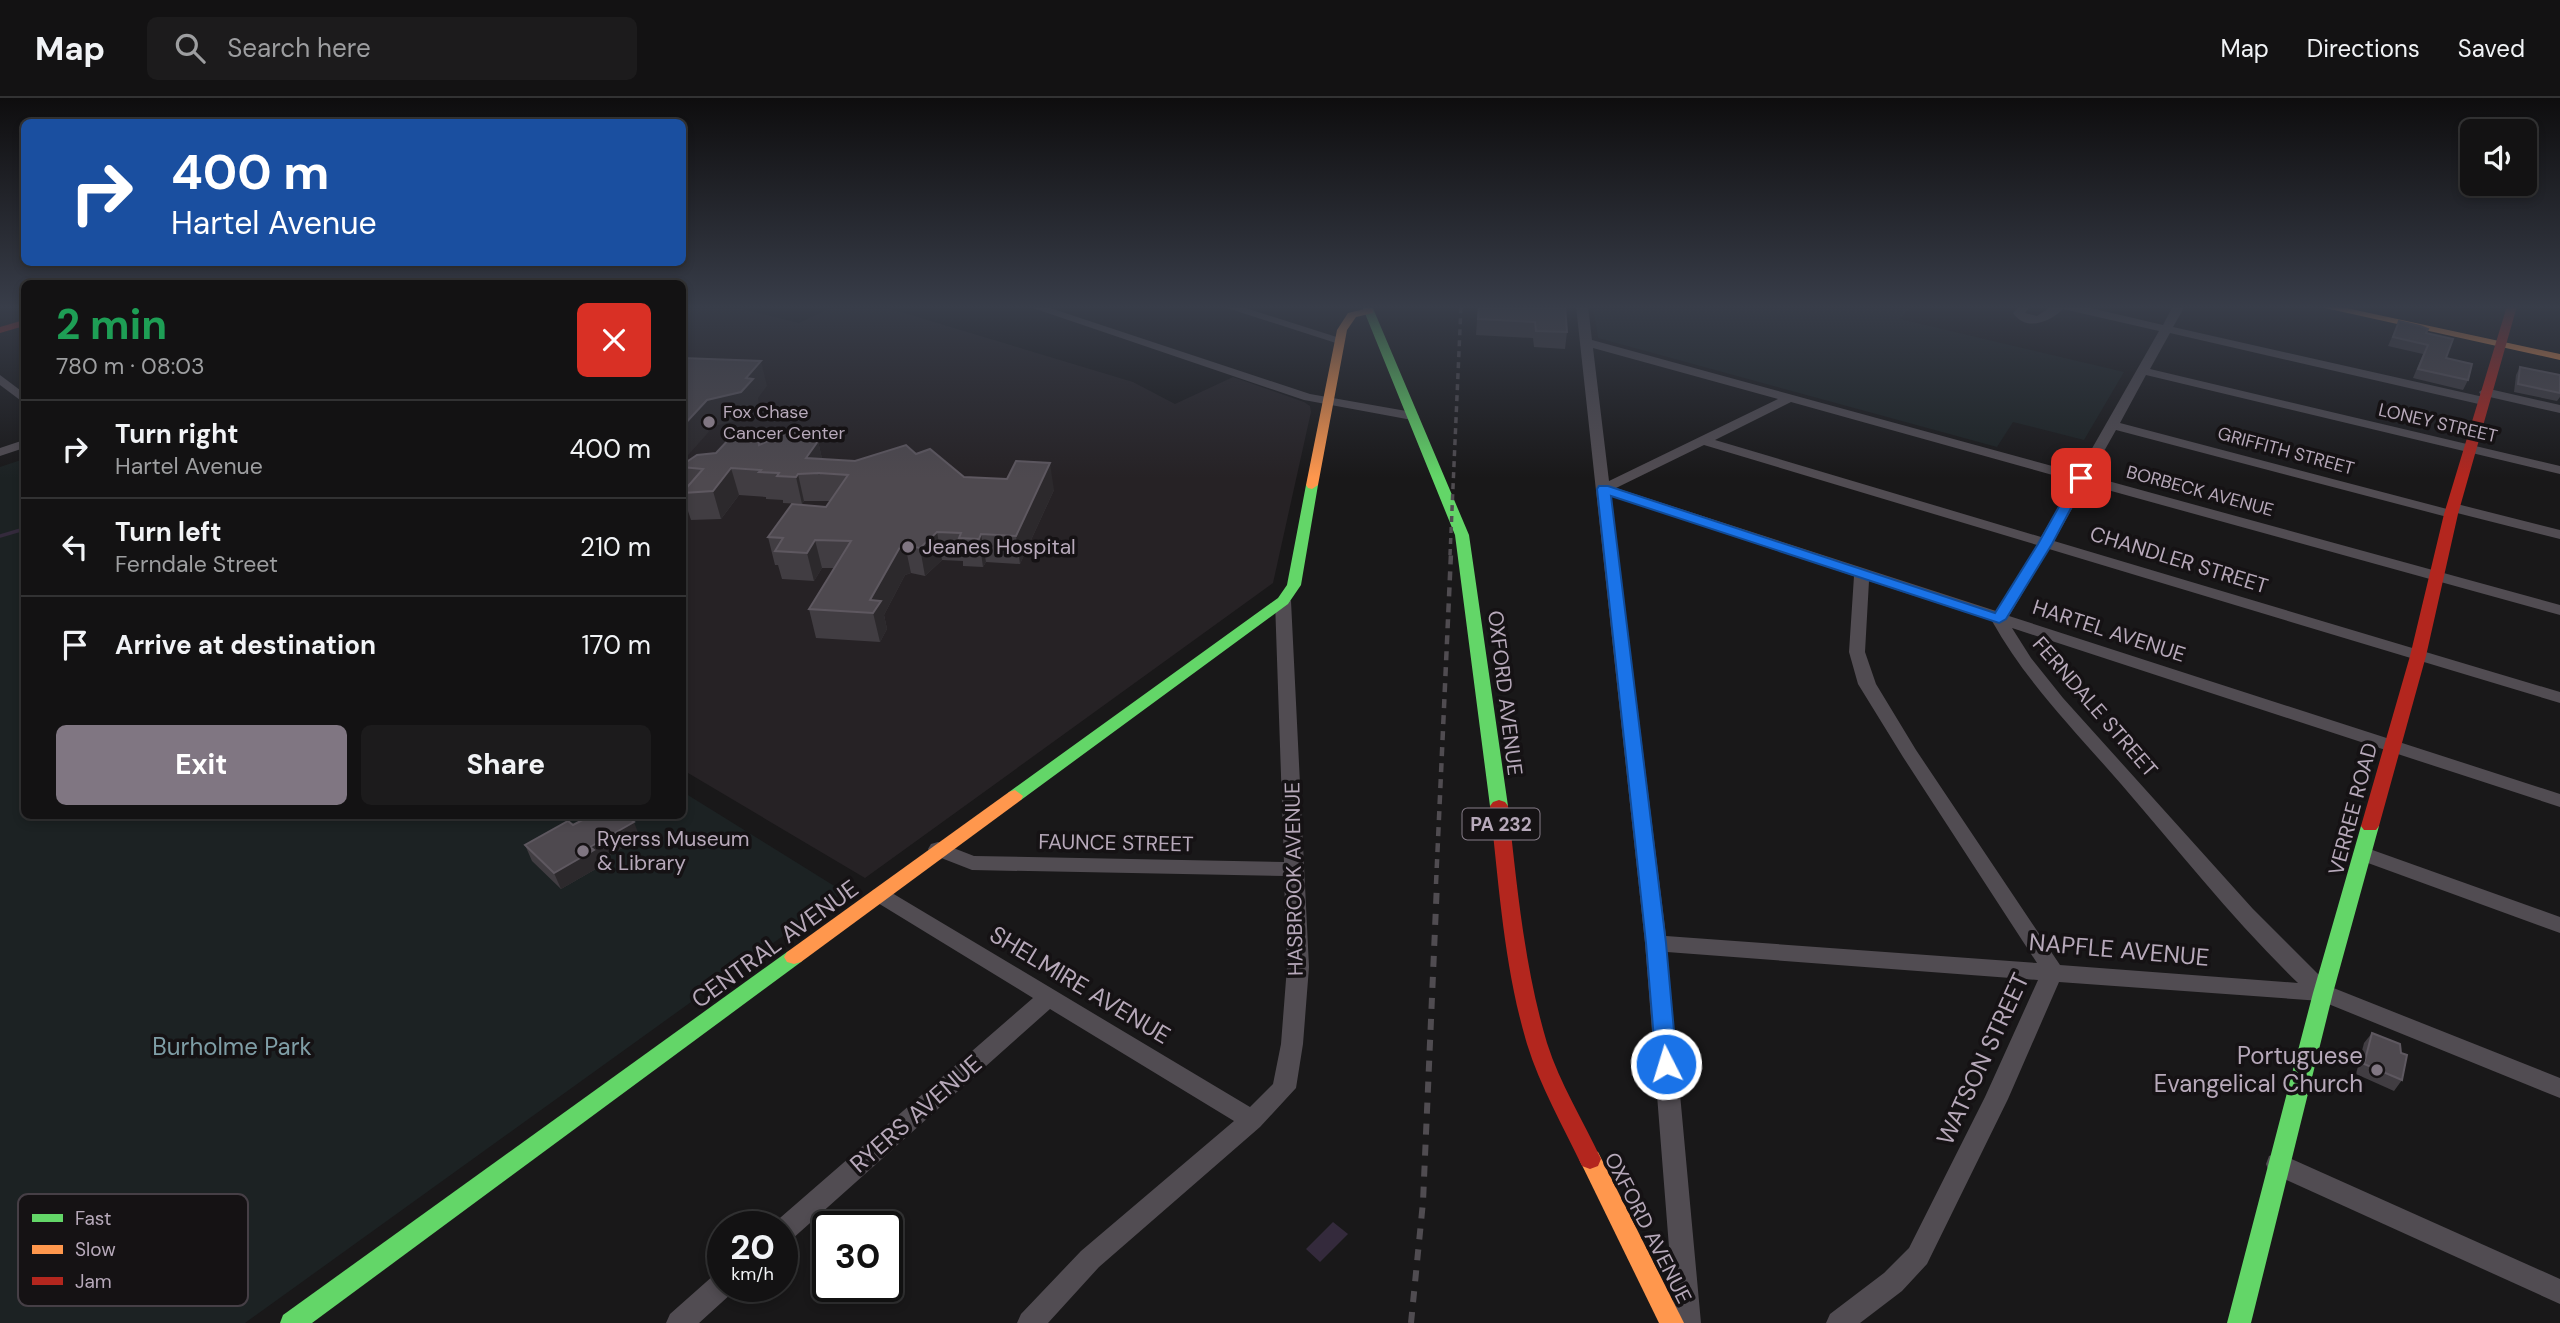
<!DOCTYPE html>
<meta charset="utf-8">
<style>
:root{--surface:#131213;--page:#1c1b1c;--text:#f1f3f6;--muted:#9d9ea0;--line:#323233;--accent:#807682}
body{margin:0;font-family:"DM Sans",sans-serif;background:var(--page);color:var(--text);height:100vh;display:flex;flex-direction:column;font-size:26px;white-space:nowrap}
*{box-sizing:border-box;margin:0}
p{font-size:23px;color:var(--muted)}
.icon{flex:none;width:38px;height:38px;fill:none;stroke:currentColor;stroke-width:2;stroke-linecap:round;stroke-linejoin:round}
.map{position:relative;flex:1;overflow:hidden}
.drawer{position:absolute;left:21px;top:182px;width:665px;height:539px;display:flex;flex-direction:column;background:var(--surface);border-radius:10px;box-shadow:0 4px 10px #0003,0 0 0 2px var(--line)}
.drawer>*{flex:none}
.top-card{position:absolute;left:21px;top:21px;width:665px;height:147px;border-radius:10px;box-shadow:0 4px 10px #0003,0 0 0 2px var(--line);background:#1a4fa0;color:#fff;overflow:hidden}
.tools{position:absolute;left:2460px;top:21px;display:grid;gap:14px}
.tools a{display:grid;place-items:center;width:77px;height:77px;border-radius:10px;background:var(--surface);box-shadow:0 4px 10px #0003,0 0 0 2px var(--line);font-size:35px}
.speed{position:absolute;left:707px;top:1113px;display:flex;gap:14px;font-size:35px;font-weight:700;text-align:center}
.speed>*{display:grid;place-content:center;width:91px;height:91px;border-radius:50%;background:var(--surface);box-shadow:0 4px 10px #0003,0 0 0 2px var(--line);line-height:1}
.speed small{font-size:18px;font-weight:400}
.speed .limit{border:4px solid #111;border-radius:10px;background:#fff;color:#111}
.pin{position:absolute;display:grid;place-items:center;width:60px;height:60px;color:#fff;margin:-30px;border-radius:14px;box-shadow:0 4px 10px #0006}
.me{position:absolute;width:77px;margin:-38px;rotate:355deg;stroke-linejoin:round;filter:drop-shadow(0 0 5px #0008)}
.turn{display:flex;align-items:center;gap:24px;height:147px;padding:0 35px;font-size:32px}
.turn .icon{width:91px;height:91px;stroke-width:2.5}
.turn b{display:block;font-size:49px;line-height:60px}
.round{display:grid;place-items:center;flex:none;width:74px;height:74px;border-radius:10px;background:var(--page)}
.head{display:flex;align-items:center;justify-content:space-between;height:119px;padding:0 35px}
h1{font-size:42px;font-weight:700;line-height:52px;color:#1e9e55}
.cta{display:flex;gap:14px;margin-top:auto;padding:14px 35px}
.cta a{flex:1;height:80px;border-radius:10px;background:var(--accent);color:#fff;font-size:28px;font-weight:700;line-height:80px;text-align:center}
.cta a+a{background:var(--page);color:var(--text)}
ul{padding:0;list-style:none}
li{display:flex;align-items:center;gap:21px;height:98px;padding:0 35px;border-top:2px solid var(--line)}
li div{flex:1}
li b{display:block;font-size:26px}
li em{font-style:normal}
header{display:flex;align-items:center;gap:42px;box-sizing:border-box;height:98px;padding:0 35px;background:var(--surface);border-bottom:2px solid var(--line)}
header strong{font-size:33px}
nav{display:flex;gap:38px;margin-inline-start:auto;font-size:24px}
.search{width:490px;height:63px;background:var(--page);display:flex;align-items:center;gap:18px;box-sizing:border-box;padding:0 24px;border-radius:10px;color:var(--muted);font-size:26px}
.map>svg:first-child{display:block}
.built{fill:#262225}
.green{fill:#1c2223}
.water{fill:#342a3c}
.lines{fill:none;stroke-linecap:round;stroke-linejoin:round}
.stream{stroke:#342a3c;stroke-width:3.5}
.street{fill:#514c52;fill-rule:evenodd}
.fast{fill:#63d668;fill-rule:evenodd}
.slow{fill:#ff974d;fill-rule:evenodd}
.jam{fill:#b3261e;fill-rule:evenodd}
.rail-far2{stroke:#504c51;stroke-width:3.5;stroke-dasharray:6 5;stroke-linecap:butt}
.rail-far1{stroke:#504c51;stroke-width:4.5;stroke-dasharray:9 7;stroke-linecap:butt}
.rail{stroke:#504c51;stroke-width:6;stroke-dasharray:11 10;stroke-linecap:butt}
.wall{fill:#413d42}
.shaded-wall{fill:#2c292c}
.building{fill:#4e494f;stroke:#5e5860;stroke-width:2}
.route{fill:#1a73e8;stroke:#114b97;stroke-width:2}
.poi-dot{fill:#807682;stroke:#151214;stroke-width:2.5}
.labels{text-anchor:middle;stroke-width:7;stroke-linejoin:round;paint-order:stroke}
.far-poi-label{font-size:18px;fill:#b7a9ba;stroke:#151214;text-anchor:start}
.far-street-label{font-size:18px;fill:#b7a9ba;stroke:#151214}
.shield{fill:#151214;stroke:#867c88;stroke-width:2}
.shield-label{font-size:19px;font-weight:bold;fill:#b7a9ba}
.poi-label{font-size:21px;fill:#b7a9ba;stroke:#151214;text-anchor:start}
.street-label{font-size:21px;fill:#b7a9ba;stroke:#151214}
.near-street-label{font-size:24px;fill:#b7a9ba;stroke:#151214}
.near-park-label{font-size:24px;fill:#7f9ea6;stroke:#151214}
.near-poi-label{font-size:24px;fill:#b7a9ba;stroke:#151214;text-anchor:end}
.key{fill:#151214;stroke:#463f46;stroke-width:2}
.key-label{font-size:19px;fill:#b7a9ba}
</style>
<header>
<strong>Map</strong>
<div class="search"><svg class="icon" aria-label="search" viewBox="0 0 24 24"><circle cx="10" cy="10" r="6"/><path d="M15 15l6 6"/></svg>Search here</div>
<nav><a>Map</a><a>Directions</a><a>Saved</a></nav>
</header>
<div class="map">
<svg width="2560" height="1225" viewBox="0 0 2560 1225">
<rect width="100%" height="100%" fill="#191819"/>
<path class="built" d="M688,208H730L799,225L835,208H881L1133,284L1175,306L1233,279L1304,304L1310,308L1311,314L1273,485L865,780L683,672V211Z"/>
<g class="green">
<path d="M1593,208H1912L1900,221L2124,274L2084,342L2013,324L1997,349L1598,240Z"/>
<path d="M24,361V718H682L683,694L844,794L245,1225H0V369Z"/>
</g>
<path class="water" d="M1333,1124L1348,1136L1320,1164L1306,1151Z"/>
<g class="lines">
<path class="stream" d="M0,438L24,431"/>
<g class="street">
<path d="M1027,208H1044L1310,296L1412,314L1419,318L1412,322L1304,302Z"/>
<path d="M1221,208H1239L1346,242L1336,245Z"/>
<path d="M1576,208H1588L1592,242L2078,375L2159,233L2063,211C2050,224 2026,234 2013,215L2019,208H2030L2025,215L2037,218L2052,208H2082L2163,227L2173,208H2185L2173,229L2488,300V306L2483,307L2170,235L2150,271L2560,368V376L2146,277L2120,325L2447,411L2448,406L2453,405L2560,432V441L2457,415L2456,419L2451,420L2116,332L2090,378L2560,507V517L2086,386L2054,443L2560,594V605L2049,451L2009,518L2560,696V709L2012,530L2031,560L2063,600L2253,811L2331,889L2560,980V1000L2321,903L2059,884L2008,1001L1927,1166L1902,1193L1860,1225H1826L1830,1216L1884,1175L1909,1150L1985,999L2038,882L1667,854L1701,1225H1675L1645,845ZM1593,250L1778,301L1609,383ZM1791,304L2074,383L2041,439L1715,342ZM1704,347L2037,447L1996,513L1616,390ZM1611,398L1854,478L1849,554L1858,586L1903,659L2037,865L1666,838ZM1869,483L1992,523C2026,584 2075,633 2121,686C2179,753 2234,823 2298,885L2060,867L1916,652L1876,586L1865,554Z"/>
<path d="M0,277L24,295V305L0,287Z"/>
<path d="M2485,290L2560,307V315L2481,297L2479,294Z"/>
<path d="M24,342V350L0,358V350Z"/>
<path d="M1283,498L1291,503L1309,869L1303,946L1296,990L1260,1029L1099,1169L1048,1225H1017L1021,1216L1081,1153L1234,1023L1050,911L791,1142L782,1146V1129H772L773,1126L1033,900L873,802L870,797L873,792L880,790L887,792L1250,1009L1273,986L1281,946L1287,869L1284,778L972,772L931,756L928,751L931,746L938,744L974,758L1284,764L1275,503Z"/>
<path d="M2364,749L2560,819V835L2357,761L2354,756L2357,751Z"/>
<path d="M2278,1055L2560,1181V1206L2269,1074L2266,1066L2269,1058Z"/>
<path d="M723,1174V1188H735L732,1195L699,1225H666L670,1216L714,1177Z"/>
</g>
<g class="fast">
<path d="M1362,208H1372L1469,437L1508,708L1505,712H1493L1490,708L1455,437Z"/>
<path d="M1312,383L1318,387L1301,487L1288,506L1021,702H1009L1007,698L1009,694L1278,500L1287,487L1306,387Z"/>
<path d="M2370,722L2376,724L2379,728L2333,895L2251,1225H2227L2313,895L2361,728L2364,724Z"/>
<path d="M794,852L801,854L804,859L801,864L312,1225H280L283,1217L787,854Z"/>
</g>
<g class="slow">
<path d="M2316,208H2337L2560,256V262Z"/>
<path d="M1369,210L1373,211V215L1356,219L1347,232L1318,387L1312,391L1308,390L1306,387L1337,232L1348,215Z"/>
<path d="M1015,692L1023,698L1021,702L801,864L794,866L787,864L784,859L787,854L1009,694Z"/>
<path d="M1590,1051L1598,1054L1684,1225H1659L1579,1061L1582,1054Z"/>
</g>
<g class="jam">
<path d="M2507,208H2517L2458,416L2426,558L2379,728L2376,732H2364L2361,728L2410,558L2444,416Z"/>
<path d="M24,222V228L0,235V229Z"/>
<path d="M1499,702L1505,704L1508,708C1517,787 1524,868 1547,945C1560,986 1583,1022 1601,1061L1598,1068L1590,1071L1582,1068C1563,1028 1540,988 1527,946C1504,869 1499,787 1490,708L1493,704Z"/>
</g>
<path class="rail-far2" d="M1450,457L1461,208"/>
<path class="rail-far1" d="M1436,786L1451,455"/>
<path class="rail" d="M1411,1225L1423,1104L1437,785"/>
</g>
<g class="wall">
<path d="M1478,208H1565L1567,234L1565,251L1534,249L1533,240L1476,237Z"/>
<path d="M2399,223L2426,235L2446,260L2468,282L2463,292L2413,280L2423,256L2388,248Z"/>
<path d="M2520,269L2560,277V299L2557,303L2514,294L2516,277Z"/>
<path d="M818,343L822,361L855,363L916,356L964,379L1054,392L1020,466L986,464L983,469L963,468V463L942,462L925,478L911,475L905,477L884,517L887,531L880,544L816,540L809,511L835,470H822L814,483L782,481L778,467H775L768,439L826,409L830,403H804L802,406L783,405V402L766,401V399L739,397L721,421L691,422L682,395L686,390L682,378V367L716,355L759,347Z"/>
<path d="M573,727L640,740L599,763L601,768L561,791L532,763L525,747Z"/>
<path d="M2372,935L2401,955L2402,982L2394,993L2356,976L2364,945Z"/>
</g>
<g class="shaded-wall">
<path d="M761,263L767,288L758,300L759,306L748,320L714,328L682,364V329L707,302L746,280Z"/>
<path d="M818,343L824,369L819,377L806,360Z"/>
<path d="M1050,365L1054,392L1020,466L1016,438Z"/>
<path d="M731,370L739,397L721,421L713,393Z"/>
<path d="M798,376L804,403L802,406L796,379Z"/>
<path d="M937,434L942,462L925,478L920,450Z"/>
<path d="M981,436L986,464L983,469L979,441Z"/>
<path d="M682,442L687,458L682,464Z"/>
<path d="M815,442L822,470L814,483L807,455Z"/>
<path d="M905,447L911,475L905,477L884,517L887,531L880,544L870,502L900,449Z"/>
<path d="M634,724L640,740L599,763L601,768L561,791L554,775L590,749Z"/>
</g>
<g class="building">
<path d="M1479,208H1565L1567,234L1536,233L1535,224L1478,221Z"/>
<path d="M2399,223L2420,228L2428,231L2426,235L2453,241L2446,260L2472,266L2468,282L2418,271L2428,247L2393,239Z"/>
<path d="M682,260L761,263L746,280L753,281L741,294L707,302L682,329Z"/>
<path d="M2520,269L2560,277V295L2518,286Z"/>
<path d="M797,331L818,343L806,360L855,363L906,347L916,356L930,351L964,379L1007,381L1016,363L1050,365L1016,438L981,436L979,441L959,440L961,435L937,434L920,450L905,447L900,449L870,502L881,503L873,515L809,511L851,443L815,442L807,455L775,453L783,440L768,439L792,406L826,409L848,377L819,375L798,376L796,379L777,378L779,375L759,374L761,372L731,370L713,393L682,395L703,371L682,369V367L697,357L716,355L731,339L758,340L759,347Z"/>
<path d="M590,718H626L634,724L590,749L594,752L554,775L525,747L568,723L573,727Z"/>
<path d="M2372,935L2400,946L2401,955L2407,957L2402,982L2364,966Z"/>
</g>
<linearGradient id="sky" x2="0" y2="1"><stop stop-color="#0e0d0e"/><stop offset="0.55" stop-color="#383d49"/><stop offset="1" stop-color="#383d49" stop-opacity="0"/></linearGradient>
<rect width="2560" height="380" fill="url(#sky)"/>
<path class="route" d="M2081,376L2087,380L2052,446L2006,521L1999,525L1611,398L1666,845L1677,966L1674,972L1666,975L1659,972L1656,966L1646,845L1597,391L1599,388H1608L1995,515L2038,446L2075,380Z"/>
<g class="poi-dot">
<circle cx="709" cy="324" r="7"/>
<circle cx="908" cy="449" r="7"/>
<circle cx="583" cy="753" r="7"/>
<circle cx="2377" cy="972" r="7"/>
</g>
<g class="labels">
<g class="far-poi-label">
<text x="723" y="320">Fox Chase<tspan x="723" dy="21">Cancer Center</tspan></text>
</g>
<g class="far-street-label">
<text transform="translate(2438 325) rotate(13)" y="6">LONEY STREET</text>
<text transform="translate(2286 353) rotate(15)" y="6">GRIFFITH STREET</text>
<text transform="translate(2200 393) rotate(15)" y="6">BORBECK AVENUE</text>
</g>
<rect class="shield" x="1462.5" y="710.5" width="77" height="31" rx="5"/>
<g class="shield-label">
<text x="1501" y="733">PA 232</text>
</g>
<g class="poi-label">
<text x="922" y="456">Jeanes Hospital</text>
<text x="597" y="748">Ryerss Museum<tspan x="597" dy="24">&amp; Library</tspan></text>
</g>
<g class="street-label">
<text transform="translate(2179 462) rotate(17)" y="7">CHANDLER STREET</text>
<text transform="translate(2109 533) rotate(18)" y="7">HARTEL AVENUE</text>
<text transform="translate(1505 595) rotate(83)" y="7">OXFORD AVENUE</text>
<text transform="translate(2095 609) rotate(49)" y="7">FERNDALE STREET</text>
<text transform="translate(2353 711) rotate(-75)" y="7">VERREE ROAD</text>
<text transform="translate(1116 745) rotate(1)" y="7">FAUNCE STREET</text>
<text transform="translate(1294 781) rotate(-91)" y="7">HASBROOK AVENUE</text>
<text transform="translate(1648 1130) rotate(63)" y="7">OXFORD AVENUE</text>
</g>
<g class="near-street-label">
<text transform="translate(775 846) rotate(-36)" y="8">CENTRAL AVENUE</text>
<text transform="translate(2119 852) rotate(5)" y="8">NAPFLE AVENUE</text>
<text transform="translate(1080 887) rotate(31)" y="8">SHELMIRE AVENUE</text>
<text transform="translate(1983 961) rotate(-65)" y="8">WATSON STREET</text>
<text transform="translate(916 1016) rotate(-41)" y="8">RYERS AVENUE</text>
</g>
<g class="near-park-label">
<text x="232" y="957">Burholme Park</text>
</g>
<g class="near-poi-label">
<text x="2363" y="966">Portuguese<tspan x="2363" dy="28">Evangelical Church</tspan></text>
</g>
</g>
<rect x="18" y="1096" width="230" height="112" rx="10" class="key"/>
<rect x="32" y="1116" width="31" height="8" fill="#63d668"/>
<rect x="32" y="1147" width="31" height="9" fill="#ff974d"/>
<rect x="32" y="1179" width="31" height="8" fill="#b3261e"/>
<g class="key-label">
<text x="75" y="1127">Fast</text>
<text x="75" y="1158">Slow</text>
<text x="75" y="1190">Jam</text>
</g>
</svg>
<div class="tools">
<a><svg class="icon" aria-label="sound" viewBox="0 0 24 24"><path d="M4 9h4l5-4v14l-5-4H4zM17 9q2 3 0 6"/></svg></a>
</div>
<div class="speed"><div>20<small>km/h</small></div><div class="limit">30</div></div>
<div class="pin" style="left:2081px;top:380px;background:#d93025"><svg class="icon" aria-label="arrive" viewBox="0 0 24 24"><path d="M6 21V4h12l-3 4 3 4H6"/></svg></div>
<svg class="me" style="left:1666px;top:966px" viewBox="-20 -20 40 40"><circle r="17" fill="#1a73e8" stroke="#fff" stroke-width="3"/><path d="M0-11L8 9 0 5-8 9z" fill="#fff"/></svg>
<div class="top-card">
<div class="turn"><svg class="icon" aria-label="right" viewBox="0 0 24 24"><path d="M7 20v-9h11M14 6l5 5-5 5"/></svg><div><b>400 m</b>Hartel Avenue</div></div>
</div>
<section class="drawer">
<div class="head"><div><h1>2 min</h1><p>780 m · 08:03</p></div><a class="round" style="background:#d93025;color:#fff"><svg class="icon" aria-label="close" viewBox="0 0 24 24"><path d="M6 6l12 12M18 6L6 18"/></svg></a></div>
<ul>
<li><svg class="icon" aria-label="right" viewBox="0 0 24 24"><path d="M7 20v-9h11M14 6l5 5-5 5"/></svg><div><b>Turn right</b><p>Hartel Avenue</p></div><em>400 m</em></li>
<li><svg class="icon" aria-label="left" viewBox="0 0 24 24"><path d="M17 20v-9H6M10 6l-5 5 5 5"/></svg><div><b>Turn left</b><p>Ferndale Street</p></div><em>210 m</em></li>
<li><svg class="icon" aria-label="arrive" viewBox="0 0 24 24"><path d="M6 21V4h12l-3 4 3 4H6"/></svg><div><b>Arrive at destination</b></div><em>170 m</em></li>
</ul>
<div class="cta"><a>Exit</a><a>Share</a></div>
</section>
</div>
